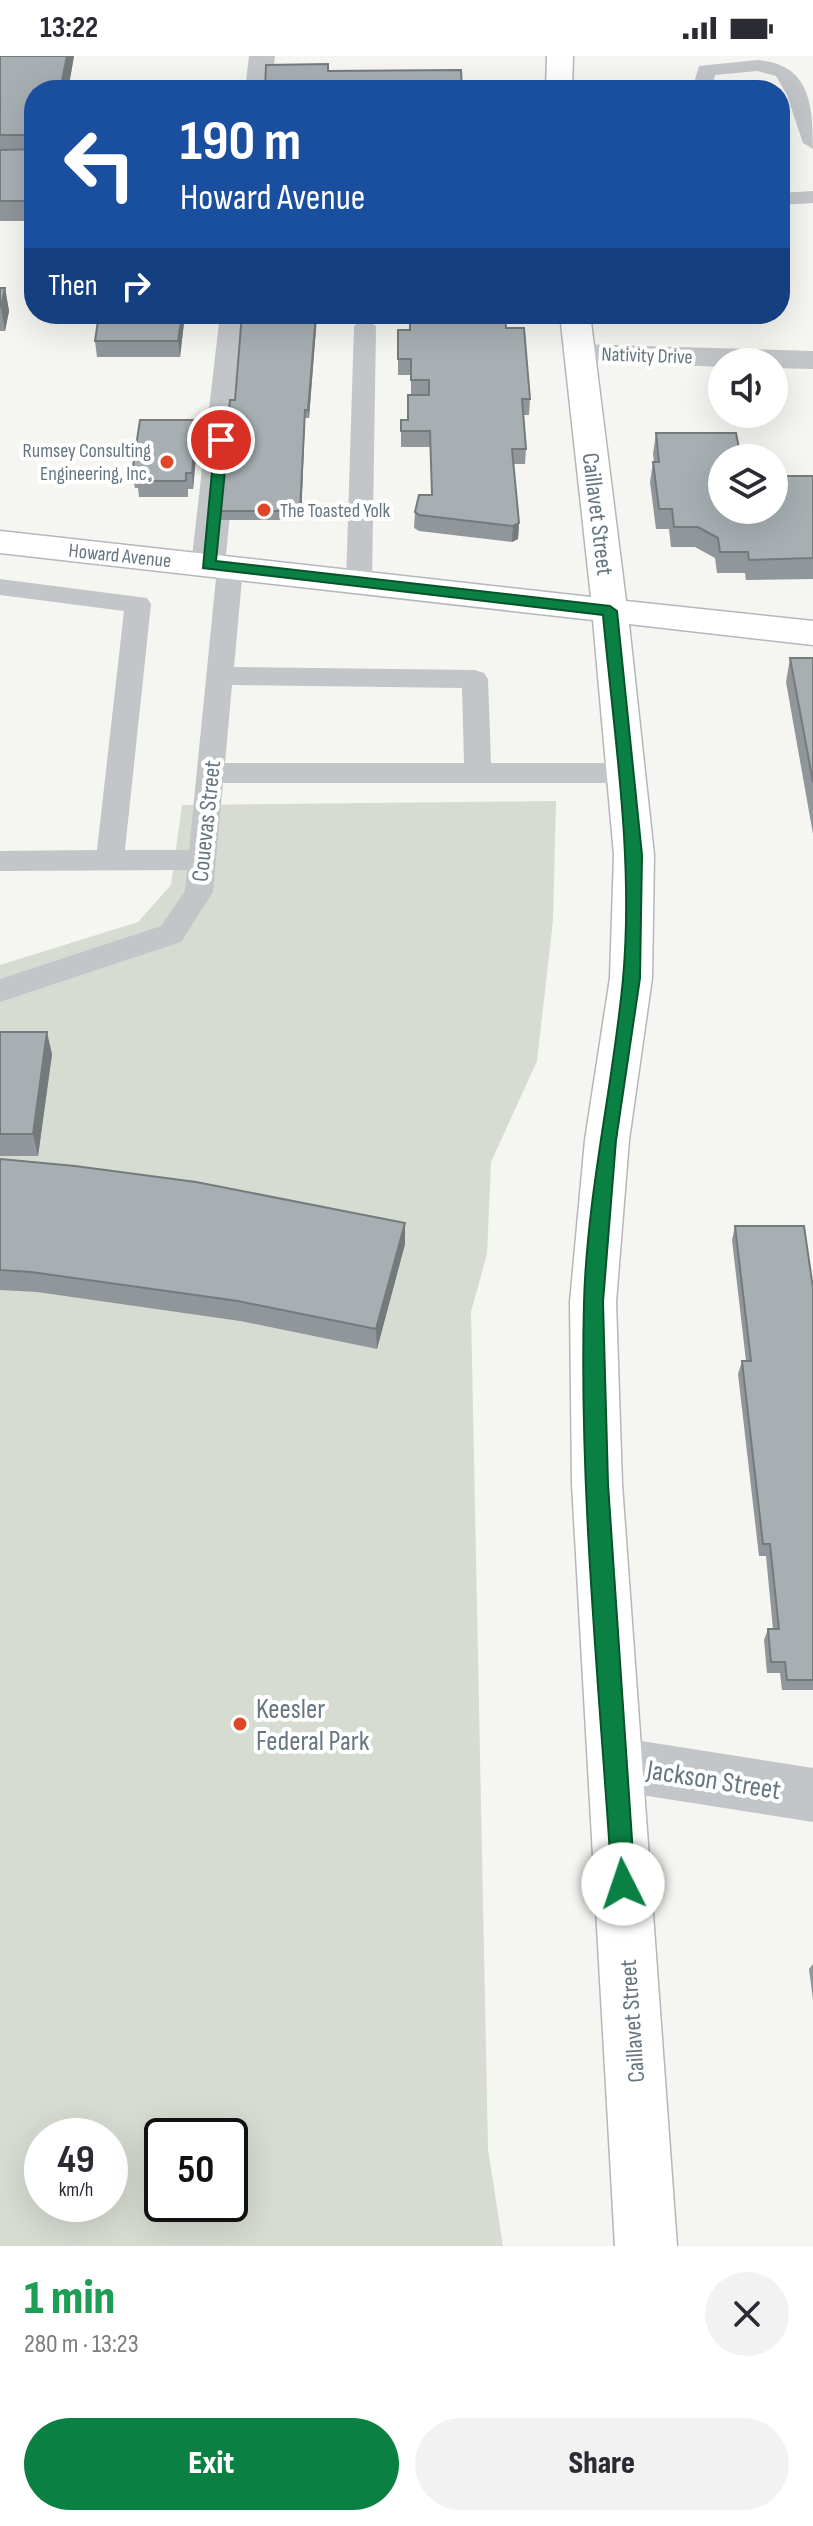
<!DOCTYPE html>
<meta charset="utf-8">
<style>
:root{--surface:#fff;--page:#f2f2f3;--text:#2b2b33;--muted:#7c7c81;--accent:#0b8043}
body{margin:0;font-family:"Sofia Sans Condensed",sans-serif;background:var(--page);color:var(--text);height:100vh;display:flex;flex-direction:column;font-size:30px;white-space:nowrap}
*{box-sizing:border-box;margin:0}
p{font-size:26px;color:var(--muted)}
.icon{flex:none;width:44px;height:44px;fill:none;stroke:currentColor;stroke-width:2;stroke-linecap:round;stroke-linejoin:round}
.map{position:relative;height:2190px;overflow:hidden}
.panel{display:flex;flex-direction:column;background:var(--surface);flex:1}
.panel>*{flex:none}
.top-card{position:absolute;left:24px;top:24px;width:766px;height:244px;border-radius:32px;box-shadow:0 8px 32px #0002;background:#1a4fa0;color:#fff;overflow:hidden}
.controls{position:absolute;left:708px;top:292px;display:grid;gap:16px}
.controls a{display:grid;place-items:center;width:80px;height:80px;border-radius:50%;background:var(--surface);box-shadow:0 8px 32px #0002;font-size:40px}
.speed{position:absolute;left:24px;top:2062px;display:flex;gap:16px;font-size:40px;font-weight:700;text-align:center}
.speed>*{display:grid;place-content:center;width:104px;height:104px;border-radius:50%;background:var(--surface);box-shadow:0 8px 32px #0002;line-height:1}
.speed small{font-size:20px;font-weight:400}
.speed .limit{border:4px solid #111;border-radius:12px;background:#fff;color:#111}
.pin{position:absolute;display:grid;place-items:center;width:68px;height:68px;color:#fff;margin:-34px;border:4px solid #fff;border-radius:50%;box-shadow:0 2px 8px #0007}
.me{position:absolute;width:88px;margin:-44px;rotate:356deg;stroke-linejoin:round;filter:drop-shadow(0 0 6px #0008)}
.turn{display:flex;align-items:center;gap:28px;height:168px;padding:0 24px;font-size:36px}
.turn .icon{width:104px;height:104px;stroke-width:2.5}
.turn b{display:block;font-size:56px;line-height:68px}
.then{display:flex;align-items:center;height:76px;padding:0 24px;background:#0003;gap:16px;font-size:30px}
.round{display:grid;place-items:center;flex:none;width:84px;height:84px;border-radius:42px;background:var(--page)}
.headline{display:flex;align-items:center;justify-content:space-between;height:136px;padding:0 24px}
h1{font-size:48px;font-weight:800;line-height:60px;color:#1e9e55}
.primary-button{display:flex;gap:16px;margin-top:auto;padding:16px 24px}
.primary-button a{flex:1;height:92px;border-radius:48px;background:var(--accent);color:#fff;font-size:32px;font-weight:800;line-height:92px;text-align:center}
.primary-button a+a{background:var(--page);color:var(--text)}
.status{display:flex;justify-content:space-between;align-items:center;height:56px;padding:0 40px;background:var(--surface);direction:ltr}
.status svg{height:22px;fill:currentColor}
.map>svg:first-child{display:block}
.green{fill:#d6dcd2;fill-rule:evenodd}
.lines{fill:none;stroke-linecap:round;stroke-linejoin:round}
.secondary-casing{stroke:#b3b8bb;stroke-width:3}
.service{fill:#c3c6c9;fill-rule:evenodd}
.minor{fill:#c3c6c9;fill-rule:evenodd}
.secondary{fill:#fff;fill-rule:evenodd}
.wall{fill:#90969a}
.shaded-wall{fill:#757a7d}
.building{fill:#a7afb3;stroke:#757a7d;stroke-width:2}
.route{fill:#0b8043;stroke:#07532c;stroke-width:2}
.poi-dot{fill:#de4828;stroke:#fff;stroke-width:3}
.labels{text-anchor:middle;stroke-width:8;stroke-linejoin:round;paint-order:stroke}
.far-street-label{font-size:20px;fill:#657681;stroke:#fff}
.far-poi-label{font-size:20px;fill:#657681;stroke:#fff;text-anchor:end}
.street-label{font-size:24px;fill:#657681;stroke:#fff}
.near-poi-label{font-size:28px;fill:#657681;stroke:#fff;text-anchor:start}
.near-street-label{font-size:28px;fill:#657681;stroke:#fff}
</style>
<div class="status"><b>13:22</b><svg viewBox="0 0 49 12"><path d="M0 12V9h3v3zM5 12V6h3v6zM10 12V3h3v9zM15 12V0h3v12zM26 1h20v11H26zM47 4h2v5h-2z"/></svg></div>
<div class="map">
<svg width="813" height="2190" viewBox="0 0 813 2190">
<rect width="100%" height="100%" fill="#f5f5f1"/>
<path class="green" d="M556,745L553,864L537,1005L491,1106L487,1198L471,1256L488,2093L503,2190H0V909L138,866L171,829L182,749ZM42,2080H110V2148H42ZM162,2080H230V2148H162Z"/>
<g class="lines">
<g class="secondary-casing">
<g id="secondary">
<path d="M547,0H573L572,34H546Z"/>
<path d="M560,258H590L626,545L813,565V589L629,568L654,799L652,922L629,1084L616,1246L622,1428L677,2190H615L572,1428L570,1246L585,1084L610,922L614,799L593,564L0,497V475L591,541Z"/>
</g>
</g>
<g class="service">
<path d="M757,4C810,8 813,48 813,93L803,87L787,39L776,20L757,15L715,19L712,34H692L699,10Z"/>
<path d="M813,135V147L780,149V137Z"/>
<path d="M365,263L376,270L372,527L368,533H350L346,527L354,270Z"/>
<path d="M230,504L243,512L234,611L475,614L484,617L488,623L491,707H627L637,710L641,717L637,724L627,727H223L213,836L181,886L0,946V923L161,870L185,835L187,814L0,815V795L97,794L124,555L0,539V523L147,542L151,548L125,794H189L217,512ZM232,629L462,632L464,707H225Z"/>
</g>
<g class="minor">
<path d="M249,0H275L271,34H245Z"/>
<path d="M220,258H250L225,509L220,517L208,520L196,517L191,509Z"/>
<path d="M578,288L813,295V313L774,312V306H722V311L567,304L562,297L567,290Z"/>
<path d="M616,1681L813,1712V1766L616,1735L597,1727L589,1708L597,1689Z"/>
</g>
<use href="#secondary" class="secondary"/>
</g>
<g class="wall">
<path d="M0,0H74L68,34H34V165H0Z"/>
<path d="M0,232H5L9,255L5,275H0Z"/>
<path d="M99,258H185L180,301H97L95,285Z"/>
<path d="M242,258H324V261H317L309,362H305L301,464H221L220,455L235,344Z"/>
<path d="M642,258H748L746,266H643Z"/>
<path d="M506,272L530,343L529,359H523L526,393L525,408H513L519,467L518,483L512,486L419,475L414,472L415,456L432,439L430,391H401V364H408L411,339V319H398V274Z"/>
<path d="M197,364L198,380L193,433H188V441H139L138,432H135L132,417Z"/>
<path d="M656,377L722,454L813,420V523L746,524L745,517H717L715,502L695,491H671L669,473H656L650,426L653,406H654L653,398Z"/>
<path d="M790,602H813V778L786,626Z"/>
<path d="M0,976L52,998L38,1100H0Z"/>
<path d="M0,1103L405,1167V1188L377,1293L240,1265L37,1236L0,1234Z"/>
<path d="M735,1170L813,1232V1634H782L780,1617H767L764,1584L768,1573H773L766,1500H759L738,1318L742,1305H746L732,1184Z"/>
<path d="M813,1908V1944L809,1913Z"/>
</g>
<g class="shaded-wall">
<path d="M67,0H74L68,34H60Z"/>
<path d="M5,232L9,255L5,275L1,251Z"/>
<path d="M182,258H185L180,301L178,285Z"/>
<path d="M316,258H317L309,362L308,354Z"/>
<path d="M305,354V362L301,464L300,455Z"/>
<path d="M197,364L198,380L193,433L192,417Z"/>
<path d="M519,467L518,483L512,486L513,470Z"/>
<path d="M47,976L52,998L38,1100L33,1078Z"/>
<path d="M405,1167V1188L377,1293L376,1273Z"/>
</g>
<g class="building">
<path d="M0,0H67L60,34H34V79H0Z"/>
<path d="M328,8V15L461,14L462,34H265L266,9Z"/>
<path d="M34,93V145H0V94Z"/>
<path d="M0,232H5L1,251H0Z"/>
<path d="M99,258H182L178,285H95Z"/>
<path d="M242,258H316L308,354H305L300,455H220L230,344H235Z"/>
<path d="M410,258H505L506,272H524L530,343H522L526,393H512L519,467L513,470L419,459L415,456L419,439H432L430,375H401V364H408V339H429V324H411V303H398V274H410Z"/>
<path d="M140,364H197L192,417H186V425H137L138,417H132Z"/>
<path d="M656,377H736L741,402H722V454H774V420H813V502L749,504L748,496H720L718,482L698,471H674L672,453H659L653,406H659Z"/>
<path d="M790,602H813V726Z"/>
<path d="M0,976H47L33,1078H0Z"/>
<path d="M0,1103L75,1110L196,1126L405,1167L376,1273L238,1245L31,1216L0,1214Z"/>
<path d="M735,1170H804L813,1232V1624H787L785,1606H771L768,1573H779L770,1488H763L742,1305H751Z"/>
</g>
<path class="route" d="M221,380L228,384L216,505L610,550L617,555L642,799L640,922L616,1084L603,1246L608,1428L635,1828L632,1837L623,1840L615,1837L612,1828C600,1636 579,1440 584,1247C587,1137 613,1031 623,923C634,802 614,679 603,559L203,512L215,384Z"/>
<g class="poi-dot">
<circle cx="167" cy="406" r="8"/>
<circle cx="264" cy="454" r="8"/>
<circle cx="240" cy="1668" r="8"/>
</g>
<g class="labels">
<g class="far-street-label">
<text transform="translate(647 299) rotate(2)" y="7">Nativity Drive</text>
<text transform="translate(120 499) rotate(6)" y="7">Howard Avenue</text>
</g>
<g class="far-poi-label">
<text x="151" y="401">Rumsey Consulting<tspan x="151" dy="23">Engineering, Inc.</tspan></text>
<text x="280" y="461" text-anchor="start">The Toasted Yolk</text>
</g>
<g class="street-label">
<text transform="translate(598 458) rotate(83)" y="8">Caillavet Street</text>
<text transform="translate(206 765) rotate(-84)" y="8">Couevas Street</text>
<text transform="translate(632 1965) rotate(-94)" y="8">Caillavet Street</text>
</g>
<g class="near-poi-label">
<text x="256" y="1662">Keesler<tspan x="256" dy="32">Federal Park</tspan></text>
</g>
<g class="near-street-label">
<text transform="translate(714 1723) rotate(9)" y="10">Jackson Street</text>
</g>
</g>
</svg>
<div class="controls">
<a><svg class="icon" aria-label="sound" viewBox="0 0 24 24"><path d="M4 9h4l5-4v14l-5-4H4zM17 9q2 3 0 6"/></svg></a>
<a><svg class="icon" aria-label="layers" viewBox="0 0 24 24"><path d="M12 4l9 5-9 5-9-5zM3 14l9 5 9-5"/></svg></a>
</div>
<div class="speed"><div>49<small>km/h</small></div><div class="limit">50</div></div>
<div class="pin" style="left:221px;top:384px;background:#d93025"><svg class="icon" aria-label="arrive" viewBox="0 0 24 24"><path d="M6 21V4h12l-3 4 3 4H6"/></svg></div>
<svg class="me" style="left:623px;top:1828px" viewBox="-20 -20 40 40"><circle r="19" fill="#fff"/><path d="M0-13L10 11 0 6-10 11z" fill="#0b8043"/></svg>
<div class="top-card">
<div class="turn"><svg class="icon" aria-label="left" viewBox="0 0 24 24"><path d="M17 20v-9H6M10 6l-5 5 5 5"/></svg><div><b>190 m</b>Howard Avenue</div></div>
<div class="then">Then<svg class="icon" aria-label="right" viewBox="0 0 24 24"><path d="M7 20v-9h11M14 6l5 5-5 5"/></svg></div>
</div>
</div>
<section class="panel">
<div class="headline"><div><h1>1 min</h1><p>280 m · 13:23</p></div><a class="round"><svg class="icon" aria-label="close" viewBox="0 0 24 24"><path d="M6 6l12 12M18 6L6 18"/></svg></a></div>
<div class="primary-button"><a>Exit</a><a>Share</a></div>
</section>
